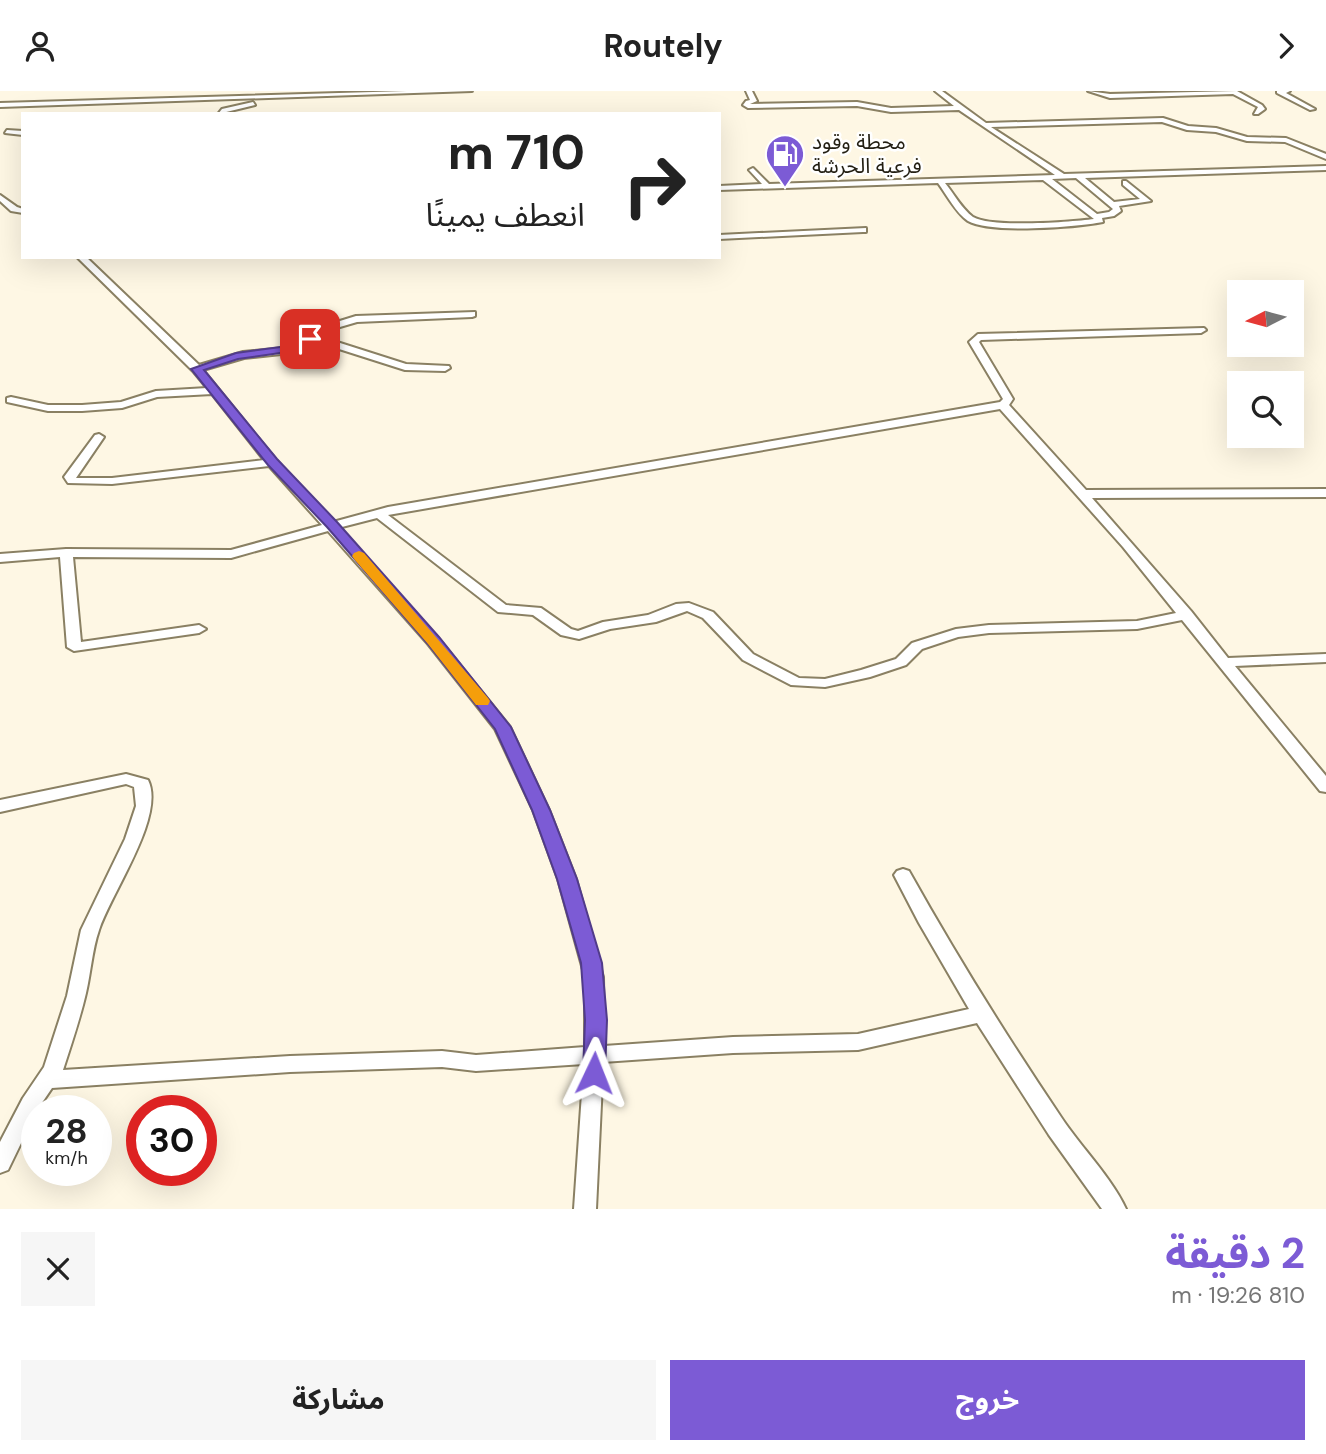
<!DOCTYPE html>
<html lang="ar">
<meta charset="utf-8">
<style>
:root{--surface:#fff;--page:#f6f6f6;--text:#222;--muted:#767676;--accent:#7c5bd5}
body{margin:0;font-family:"DM Sans","Noto Sans Arabic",sans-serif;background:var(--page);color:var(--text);direction:rtl;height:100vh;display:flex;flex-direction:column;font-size:26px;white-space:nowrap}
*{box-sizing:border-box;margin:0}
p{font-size:23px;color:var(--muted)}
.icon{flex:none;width:38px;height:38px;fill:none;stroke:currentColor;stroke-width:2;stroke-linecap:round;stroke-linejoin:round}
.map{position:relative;height:1118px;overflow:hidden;direction:ltr}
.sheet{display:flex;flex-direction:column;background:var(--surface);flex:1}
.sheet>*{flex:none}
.hud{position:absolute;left:21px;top:21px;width:700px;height:147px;border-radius:0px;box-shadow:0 7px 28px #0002;direction:rtl;background:#fff;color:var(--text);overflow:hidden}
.needle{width:46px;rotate:264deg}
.controls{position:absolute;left:1227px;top:189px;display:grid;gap:14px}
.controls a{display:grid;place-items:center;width:77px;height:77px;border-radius:0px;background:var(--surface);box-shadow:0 7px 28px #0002;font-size:35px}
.speed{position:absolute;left:21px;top:1004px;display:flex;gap:14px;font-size:35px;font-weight:700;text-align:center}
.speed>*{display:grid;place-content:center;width:91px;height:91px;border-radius:50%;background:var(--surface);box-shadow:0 7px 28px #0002;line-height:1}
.speed small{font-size:18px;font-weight:400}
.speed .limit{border:10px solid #d22;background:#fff;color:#111}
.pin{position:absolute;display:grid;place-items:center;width:60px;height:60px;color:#fff;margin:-30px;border-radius:14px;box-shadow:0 4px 10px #0006}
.me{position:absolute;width:77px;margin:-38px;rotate:2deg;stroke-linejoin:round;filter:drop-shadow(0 0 5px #0008)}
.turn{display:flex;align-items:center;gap:24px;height:147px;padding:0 21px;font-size:32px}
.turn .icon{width:91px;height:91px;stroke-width:2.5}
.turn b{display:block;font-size:49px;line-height:60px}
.round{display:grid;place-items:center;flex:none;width:74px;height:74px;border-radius:0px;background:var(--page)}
.overview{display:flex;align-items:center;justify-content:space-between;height:119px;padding:0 21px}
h1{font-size:42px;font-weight:700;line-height:52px;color:var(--accent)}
.button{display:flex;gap:14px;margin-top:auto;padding:14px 21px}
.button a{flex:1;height:80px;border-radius:0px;background:var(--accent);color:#fff;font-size:28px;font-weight:700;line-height:80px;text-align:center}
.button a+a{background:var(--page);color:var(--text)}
header{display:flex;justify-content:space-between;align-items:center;height:91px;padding:0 21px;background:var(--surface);font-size:32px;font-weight:700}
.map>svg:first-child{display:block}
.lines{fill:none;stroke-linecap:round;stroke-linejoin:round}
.minor-casing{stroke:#8a8063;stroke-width:4}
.minor{fill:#fff;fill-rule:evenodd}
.route{fill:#7c5bd5;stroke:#513b8a;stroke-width:2}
.slow{fill:#f59e0b}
.labels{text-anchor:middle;stroke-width:5;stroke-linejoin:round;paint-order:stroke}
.far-poi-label{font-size:21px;fill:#231f13;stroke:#fff;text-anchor:start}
</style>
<header><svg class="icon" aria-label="forward" viewBox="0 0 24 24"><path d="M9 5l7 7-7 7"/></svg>Routely<svg class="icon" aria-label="person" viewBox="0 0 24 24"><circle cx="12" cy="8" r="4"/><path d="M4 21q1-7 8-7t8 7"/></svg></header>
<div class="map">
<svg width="1326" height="1118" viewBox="0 0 1326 1118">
<rect width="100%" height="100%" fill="#fef7e4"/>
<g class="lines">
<g class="minor-casing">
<g id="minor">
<path d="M407,0H472L0,16V12Z"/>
<path d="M746,0H752L757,10L750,13L857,11L891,17L954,15L935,0H942L986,32L1163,27L1188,35L1216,37L1247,46L1286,47L1326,63V68L1285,51L1247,50L1216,41L1187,39L1162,31L991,36L1064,83L1326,75V79L1085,87L1114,111L1140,108L1123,94V90H1126L1151,110L1119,115L1121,120L1114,125L1102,127L1103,131C1077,136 990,143 968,130C956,122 947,104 938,92L719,99V95L762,93L749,79L753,77L769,93L1055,84L959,19L891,21L857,15L748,17L743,14L746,10L750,9ZM1076,87L1113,118L1109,121L1097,123L1052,88ZM1043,89L1094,128C1071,131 991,137 973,126C962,118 954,103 945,92Z"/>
<path d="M1088,0L1110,3L1237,0L1262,14L1265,18L1258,23H1254L1258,16L1233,3L1110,7Z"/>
<path d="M1277,0H1290L1286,2L1315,18L1310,19L1277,2Z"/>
<path d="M253,11L255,14L218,23L222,18Z"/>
<path d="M7,39L23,40V44L5,42Z"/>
<path d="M0,104L17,116L23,118V122L11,120L0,110Z"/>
<path d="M866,137V141H863L719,148V144Z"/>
<path d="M77,166H86L199,274L243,261L294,256L295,253L327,234L356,225L475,221V225L472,226L357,231L333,238L306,254L337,251L406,273L449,275L450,277L445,280L405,279L336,257L244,267L203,279L276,369L333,431L388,416L1000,311L1003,308L969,251L978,243L1204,237L1206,239L1201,242L981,249L979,251L1013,308L1009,314L1086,399L1326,398V406L1092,407L1191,520L1228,567L1326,563V571L1235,575L1326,685V701L1320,700L1182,529L1137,538L989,542L958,546L922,558L906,574L870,586L825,596L791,594L743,569L703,527L687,520L656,531L610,538L579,548L561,544L533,524L498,521L377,427L338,437L438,547L510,636L549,719L576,788L603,886L604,955L733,946L858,943L969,918L919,832L894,784L897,780L903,778L909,780C956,864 1007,946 1061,1026C1080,1055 1112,1087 1126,1118H1102L1049,1044L977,932L858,959L733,962L603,971L596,1118H574L584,973L476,980L442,976L290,981L52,997L37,1019L8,1079L0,1082V1051L23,1007L44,976L67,905L81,839L125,748L136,715L134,696L126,693L0,721V709L126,683L148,689C166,725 111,802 99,839C92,859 91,881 86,902C80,928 71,954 63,979L290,965L442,960L476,964L585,956V886L558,788L533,719L495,638L428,553L328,440L231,467L73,466L81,551L199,534L206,538L199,542L74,560L67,556L60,466L0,471V463L66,458L231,459L322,434L269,375L112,393L68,392L64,386L95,344L99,343L104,346L76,387H112L264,369L212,303L157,306L122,317L82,320H48L7,311V307L11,306L48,314H82L121,311L156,300L207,297L193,280ZM1000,318L1123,456L1176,522L1137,530L989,534L956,538L912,552L896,568L861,579L825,588L799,587L753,563L713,521L689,512L676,513L648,524L603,531L578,540L571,538L541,517L506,514L388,424Z"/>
</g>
</g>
<use href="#minor" class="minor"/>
</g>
<path class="route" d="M306,245L315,248L294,260L238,268L204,279L277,368L337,431L439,546L511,636L550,719L577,788L602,872L607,929L605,982L602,989L594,992L586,989L583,982L585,929L581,872L557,788L532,719L495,638L428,553L327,436L268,374L191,278L236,262L288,255Z"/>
<path class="slow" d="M359,460L364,462L488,607L490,610L488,614H476L428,553L354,468L352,465L354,462Z"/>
<defs>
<g id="fuel-pin" transform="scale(2.0125)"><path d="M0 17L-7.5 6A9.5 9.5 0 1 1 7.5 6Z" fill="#7c5bd5" stroke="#fff"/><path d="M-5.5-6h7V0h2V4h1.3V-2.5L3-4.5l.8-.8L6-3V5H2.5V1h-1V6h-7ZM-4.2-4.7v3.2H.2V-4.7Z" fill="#fff"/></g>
</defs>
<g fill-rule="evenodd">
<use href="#fuel-pin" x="785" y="63"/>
</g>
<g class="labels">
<g class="far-poi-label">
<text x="812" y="58">محطة وقود<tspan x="812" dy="24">فرعية الحرشة</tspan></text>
</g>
</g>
</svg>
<div class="controls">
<a><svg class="needle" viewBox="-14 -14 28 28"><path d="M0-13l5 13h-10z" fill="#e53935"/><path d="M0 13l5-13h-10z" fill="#767676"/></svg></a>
<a><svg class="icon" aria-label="search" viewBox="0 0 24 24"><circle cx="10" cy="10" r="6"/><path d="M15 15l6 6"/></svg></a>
</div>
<div class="speed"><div>28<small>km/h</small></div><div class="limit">30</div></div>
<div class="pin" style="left:310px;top:248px;background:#d93025"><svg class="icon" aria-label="arrive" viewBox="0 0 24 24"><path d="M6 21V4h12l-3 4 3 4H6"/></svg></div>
<svg class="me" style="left:594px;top:982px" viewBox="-20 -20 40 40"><path d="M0-17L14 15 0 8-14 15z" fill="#7c5bd5" stroke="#fff" stroke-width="4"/></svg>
<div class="hud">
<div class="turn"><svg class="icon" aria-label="right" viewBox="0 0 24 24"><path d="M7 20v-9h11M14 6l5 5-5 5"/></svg><div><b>710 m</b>انعطف يمينًا</div></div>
</div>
</div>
<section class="sheet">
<div class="overview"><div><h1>2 دقيقة</h1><p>810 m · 19:26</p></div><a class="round"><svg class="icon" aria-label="close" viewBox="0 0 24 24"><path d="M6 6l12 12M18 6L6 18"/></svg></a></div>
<div class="button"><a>خروج</a><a>مشاركة</a></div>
</section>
